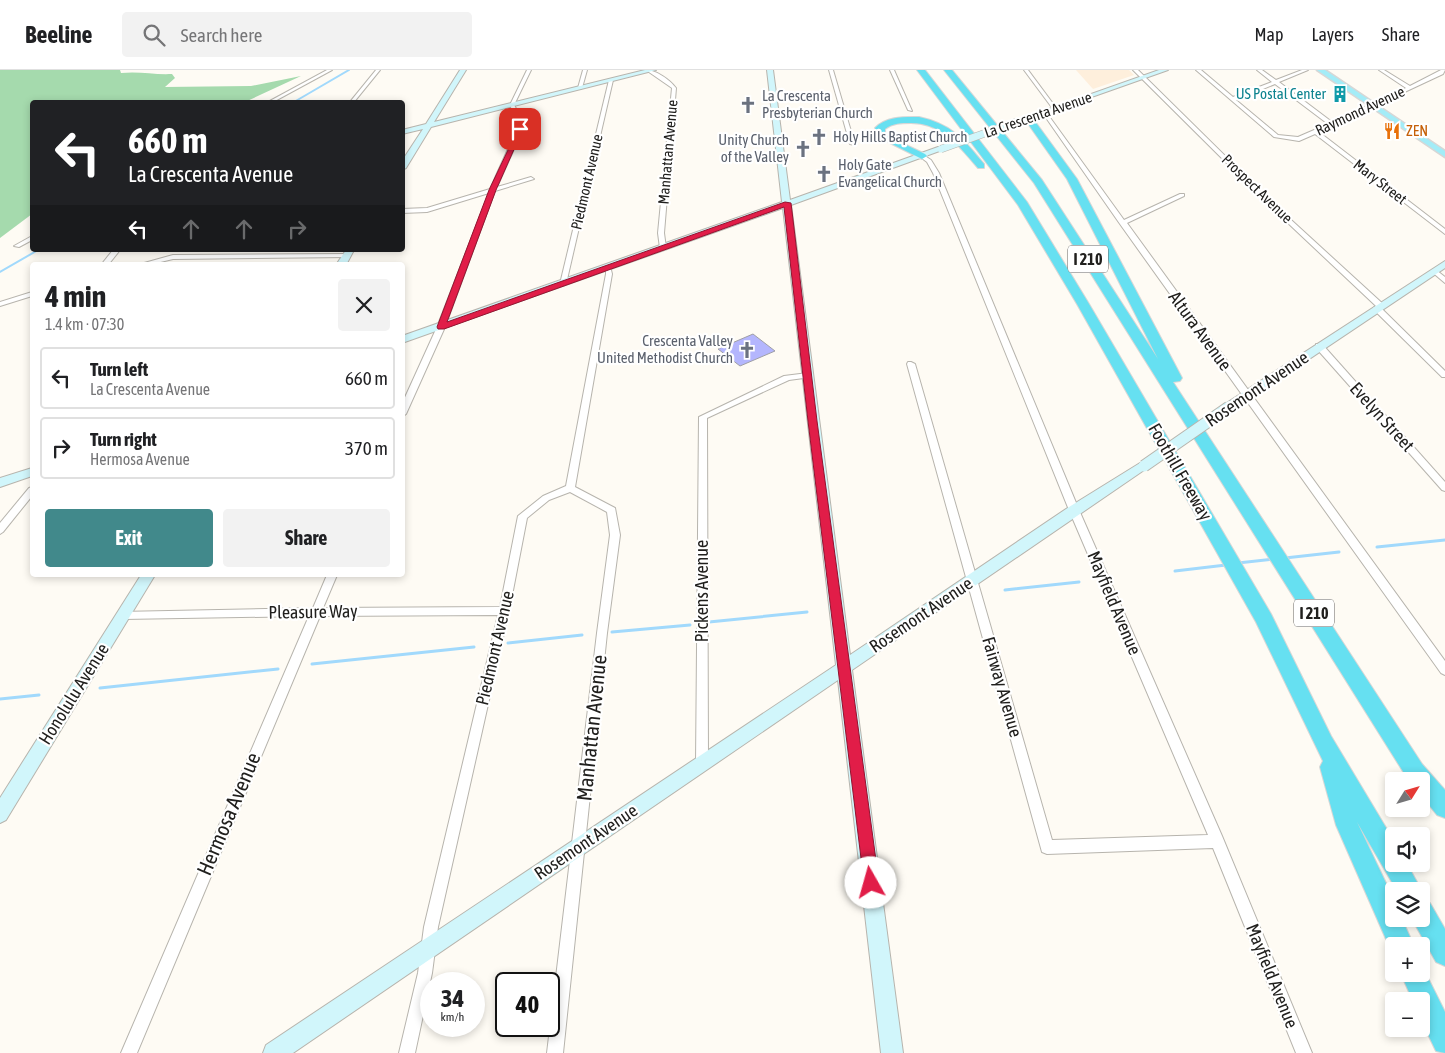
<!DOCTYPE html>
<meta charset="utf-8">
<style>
:root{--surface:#fff;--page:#f2f2f2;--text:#202124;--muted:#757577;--line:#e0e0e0;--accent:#41898b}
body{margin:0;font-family:"Asap Condensed",sans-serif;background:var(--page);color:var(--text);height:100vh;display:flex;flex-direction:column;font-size:19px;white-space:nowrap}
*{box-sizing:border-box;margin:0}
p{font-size:16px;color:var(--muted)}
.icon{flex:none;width:28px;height:28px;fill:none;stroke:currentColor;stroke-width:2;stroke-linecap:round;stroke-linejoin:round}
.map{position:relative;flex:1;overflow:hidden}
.side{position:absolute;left:30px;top:192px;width:375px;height:315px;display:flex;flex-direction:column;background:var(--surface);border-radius:5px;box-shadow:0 2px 8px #0003}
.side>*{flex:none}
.hud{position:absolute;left:30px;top:30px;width:375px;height:152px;border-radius:5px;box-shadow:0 2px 8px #0003;background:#202124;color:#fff;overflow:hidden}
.needle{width:32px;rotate:53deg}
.fabs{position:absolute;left:1385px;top:702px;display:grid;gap:10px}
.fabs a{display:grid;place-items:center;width:45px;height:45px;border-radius:5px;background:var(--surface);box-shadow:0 2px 8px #0003;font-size:25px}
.speed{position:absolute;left:420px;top:902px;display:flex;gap:10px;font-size:25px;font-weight:700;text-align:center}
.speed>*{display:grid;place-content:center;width:65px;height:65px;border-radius:50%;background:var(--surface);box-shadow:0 2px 8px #0003;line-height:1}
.speed small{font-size:12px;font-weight:400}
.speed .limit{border:2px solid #111;border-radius:8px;background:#fff;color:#111}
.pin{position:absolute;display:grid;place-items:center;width:42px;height:42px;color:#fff;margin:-21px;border-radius:10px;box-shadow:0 2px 8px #0006}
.me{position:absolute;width:55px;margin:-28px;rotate:353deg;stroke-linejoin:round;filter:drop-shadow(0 0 4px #0008)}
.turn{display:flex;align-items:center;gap:18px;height:105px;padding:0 15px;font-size:22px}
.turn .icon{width:65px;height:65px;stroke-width:2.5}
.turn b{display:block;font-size:35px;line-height:42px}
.lanes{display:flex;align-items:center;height:48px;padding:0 15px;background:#0003;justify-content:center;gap:25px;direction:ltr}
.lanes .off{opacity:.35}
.round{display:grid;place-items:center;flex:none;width:52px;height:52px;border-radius:5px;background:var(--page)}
.overview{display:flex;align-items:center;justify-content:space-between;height:85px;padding:0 15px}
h1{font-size:30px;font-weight:700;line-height:38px}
.action{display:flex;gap:10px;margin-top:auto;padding:10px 15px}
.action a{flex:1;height:58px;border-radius:5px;background:var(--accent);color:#fff;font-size:20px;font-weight:700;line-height:58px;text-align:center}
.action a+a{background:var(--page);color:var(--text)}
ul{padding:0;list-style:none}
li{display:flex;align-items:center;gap:15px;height:62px;margin:0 10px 8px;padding:0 5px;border:2px solid var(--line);border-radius:5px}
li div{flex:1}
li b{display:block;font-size:19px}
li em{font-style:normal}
header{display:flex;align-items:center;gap:30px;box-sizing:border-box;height:70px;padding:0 25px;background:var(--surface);border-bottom:1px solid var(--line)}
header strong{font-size:24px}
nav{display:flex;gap:28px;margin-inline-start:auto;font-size:18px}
.search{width:350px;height:45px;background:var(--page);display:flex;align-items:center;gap:12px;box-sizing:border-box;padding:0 18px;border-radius:5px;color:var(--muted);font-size:19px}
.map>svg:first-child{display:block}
.education{fill:#feefdc}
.green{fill:#a5daad}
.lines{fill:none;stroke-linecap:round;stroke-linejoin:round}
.stream-far1{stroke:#a1d9fc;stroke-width:2}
.stream{stroke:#a1d9fc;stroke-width:3}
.building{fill:#b4b6fd;stroke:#9f9fa6}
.street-casing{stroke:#b7b4ad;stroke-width:2}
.secondary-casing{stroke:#b7b4ad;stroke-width:2}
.primary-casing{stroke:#d7d7d6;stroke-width:3}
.highway-casing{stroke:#d7d7d6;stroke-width:2}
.street{fill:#fff;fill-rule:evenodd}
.secondary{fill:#d1f6fb;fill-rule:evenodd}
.primary{fill:#a3ecf7;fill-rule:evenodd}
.highway{fill:#66e0f1;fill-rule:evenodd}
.secondary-bridge-far1-casing{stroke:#b7b4ad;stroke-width:8;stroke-linecap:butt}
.secondary-bridge-casing{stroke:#b7b4ad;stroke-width:13;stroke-linecap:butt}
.secondary-bridge-far1{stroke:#d1f6fb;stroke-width:7}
.secondary-bridge{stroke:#d1f6fb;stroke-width:11}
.route{fill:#e11d48;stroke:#92132f}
.labels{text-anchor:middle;stroke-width:4.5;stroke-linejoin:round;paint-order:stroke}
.far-culture-label{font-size:15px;fill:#0d838f;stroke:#fff;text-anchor:end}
.far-worship-label{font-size:15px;fill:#5b616d;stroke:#fff;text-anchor:start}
.far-street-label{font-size:15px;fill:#21201e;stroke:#fff}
.far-food-label{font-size:15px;fill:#c56008;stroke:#fff;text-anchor:start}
.shield{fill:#fff;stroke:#646362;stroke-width:1}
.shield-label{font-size:16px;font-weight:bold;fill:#21201e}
.street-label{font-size:18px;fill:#21201e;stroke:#fff}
.near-street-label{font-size:21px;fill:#21201e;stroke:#fff}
</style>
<header>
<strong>Beeline</strong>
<div class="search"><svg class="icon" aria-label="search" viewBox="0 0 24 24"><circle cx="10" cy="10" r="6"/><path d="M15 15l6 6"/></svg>Search here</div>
<nav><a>Map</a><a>Layers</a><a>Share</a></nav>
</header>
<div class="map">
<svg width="1445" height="983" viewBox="0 0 1445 983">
<rect width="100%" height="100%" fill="#fefbf4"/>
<path class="education" d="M1076,0H1129L1134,5L1093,19Z"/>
<path class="green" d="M0,0H120L121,3C140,1 154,5 172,4L175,8L165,17L251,16L301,6L245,32H32V144L0,168Z"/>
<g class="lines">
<g class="stream-far1">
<path d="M294,32L349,0"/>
<path d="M0,202L38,180"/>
</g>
<g class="stream">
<path d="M1377,477L1445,470"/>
<path d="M1285,488L1339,482"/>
<path d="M1238,493L1274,489"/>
<path d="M1175,501L1226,495"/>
<path d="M1005,520L1079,512"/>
<path d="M709,552L807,542"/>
<path d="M612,562L690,555"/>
<path d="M508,573L582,565"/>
<path d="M312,594L474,577"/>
<path d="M100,618L278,599"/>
<path d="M0,629L39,625"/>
</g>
</g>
<path class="building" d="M753,264L775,281L740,296L718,279Z"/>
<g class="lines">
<g class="street-casing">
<g id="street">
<path d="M327,0H332L273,32H268Z"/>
<path d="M376,0H380L354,32H350Z"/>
<path d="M527,0H531L514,35L524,53L523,59L497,117L531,107L534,109L495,121L445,257L406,344L402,347V334L437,257L489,123L427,142L402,143V139L427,138L490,119L517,59L518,53L510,35Z"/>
<path d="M583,0H587L582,18L580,19L578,18Z"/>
<path d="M646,0C656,0 670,10 676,18L664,163L666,178L663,180L660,178L658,163L672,18Z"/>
<path d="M829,0H833L855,75L850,74Z"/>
<path d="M890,0H894L912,41L908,40Z"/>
<path d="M1024,0H1028L1057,39H1053Z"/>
<path d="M1133,0H1138L1277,137L1383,234L1384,236L1381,238L1445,301V307H1442L1374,240L1373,238L1376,236L1273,139Z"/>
<path d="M1196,0H1201L1233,27L1272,12L1257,0H1262L1276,10L1302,0H1308L1279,12L1332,52L1406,18L1379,0H1384L1410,16L1441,0H1445L1443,4L1319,62L1445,159V164L1315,64L1299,71L1274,67ZM1275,14L1328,54L1298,67L1278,65L1236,30Z"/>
<path d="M611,9L613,10L566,214L563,216L560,214L609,10Z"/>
<path d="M1042,42H1046L1124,150L1180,124H1184V126L1127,153L1445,591V605L1441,603L1120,154Z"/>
<path d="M922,84L931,90L939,103L1079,440L1222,766L1312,983H1296L1213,778L1047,784L1042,782L907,294L908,292H911L915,294L1052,770L1208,765L1069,440L933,103L927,92L919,86Z"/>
<path d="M32,166V170L19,177L14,176Z"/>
<path d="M113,180H120L108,195H101Z"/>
<path d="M347,184L350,186L349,187L173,189L148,195H137L173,185Z"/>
<path d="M606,196H610L612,204L575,417L615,438L620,465L607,563L563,983H547L597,563L610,465L607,442L570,422L549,430L527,448L509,541L438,857L432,903L415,983H399L418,903L424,857L498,545L320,546L137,983H121L309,546L123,549L119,548L118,545L119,542L313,538L327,505H337L323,538L500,537L518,446L543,426L566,416L606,204Z"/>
<path d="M1432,200H1436L1445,207V213L1432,202Z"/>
<path d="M32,222V226L0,236V232Z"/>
<path d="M1316,274H1322L1445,412V421L1442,420L1316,278Z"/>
<path d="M808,303H811V307L789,310L707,348L708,694L706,698L702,700L698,698L696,694L699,347L784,306Z"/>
<path d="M32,417V426L3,462L0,464V453L29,418Z"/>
</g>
</g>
<g class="secondary-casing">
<g id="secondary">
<path d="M460,0H466L434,52L645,0H656L431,57L406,98L402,100V91L423,59L402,64V60L426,54Z"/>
<path d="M767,0H773L790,130L938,77L945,79L791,135L850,585L1069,437L1140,393L1144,392L1150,396L852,600L903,983H881L838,610L293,983H263L266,975L836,595L783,138L402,273V266L782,132Z"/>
<path d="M1159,0H1168L1018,53L1012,52Z"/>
<path d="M346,180H354L346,195H336Z"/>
<path d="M1445,191V198L1233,340H1225L1223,337L1225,334Z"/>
<path d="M32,398V406L0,417V408Z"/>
<path d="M141,505H155L6,750L0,753V728Z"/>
</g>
</g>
<g class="primary-casing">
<path id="primary" d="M1317,0H1325L1445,81V87Z"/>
</g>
<g class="highway-casing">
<g id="highway">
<path d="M917,0H925L1027,132L1089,234L1271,544L1331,666L1394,771V794H1407L1422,821L1421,823L1397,821L1357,752L1394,830V849H1402L1414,876H1394L1393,885L1336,755L1320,697L1323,691L1256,552L1077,234L1018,135Z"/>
<path d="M944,0H952L1042,110L1158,289L1067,109L1024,48L1025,46H1031L1077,109L1182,308L1180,311L1173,312L1422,694L1445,720V748L1437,745L1421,725V711H1409L1034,113Z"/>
<path d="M919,47C952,54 964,70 984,94V98H978C959,76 942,53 911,53C901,53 893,53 885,59V65L925,84L927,86L922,89L876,66L875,58C887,46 904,47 919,47Z"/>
<path d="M1421,830L1430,833L1445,859V896L1436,892L1412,849H1421Z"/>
<path d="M1421,894L1445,942V983L1436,981L1421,950V931H1413L1401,904H1421Z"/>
</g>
</g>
<use href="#street" class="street"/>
<use href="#secondary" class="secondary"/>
<use href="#primary" class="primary"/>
<use href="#highway" class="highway"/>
<g class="secondary-bridge-far1-casing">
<path id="secondary-bridge-far1" d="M941,79L1016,52"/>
</g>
<g class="secondary-bridge-casing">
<path id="secondary-bridge" d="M1144,396L1229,337"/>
</g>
<use href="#secondary-bridge-far1" class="secondary-bridge-far1"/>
<use href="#secondary-bridge" class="secondary-bridge"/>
</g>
<path class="route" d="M520,57L523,59L496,120L447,252L785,132L791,133L817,351L879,813L877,818L871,820L866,818L864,813L808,351L784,137L444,259H438L437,257L489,120L518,59Z"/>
<defs>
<g id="building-bare" transform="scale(1.35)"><path d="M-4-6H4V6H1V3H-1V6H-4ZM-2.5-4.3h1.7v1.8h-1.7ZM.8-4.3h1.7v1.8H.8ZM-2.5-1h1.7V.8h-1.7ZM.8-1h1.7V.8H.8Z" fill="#0f9aa8" stroke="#fff" stroke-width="2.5" paint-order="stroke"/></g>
<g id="church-bare" transform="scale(1.35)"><path d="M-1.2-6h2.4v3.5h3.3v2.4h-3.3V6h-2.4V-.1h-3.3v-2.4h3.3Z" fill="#6b7280" stroke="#fff" stroke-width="2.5" paint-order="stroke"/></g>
<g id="restaurant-bare" transform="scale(1.35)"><path d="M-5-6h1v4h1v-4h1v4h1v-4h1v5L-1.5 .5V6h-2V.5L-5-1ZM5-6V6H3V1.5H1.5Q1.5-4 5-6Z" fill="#e8710a" stroke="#fff" stroke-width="2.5" paint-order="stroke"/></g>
</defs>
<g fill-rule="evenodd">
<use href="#building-bare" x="1340" y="24"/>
<use href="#church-bare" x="748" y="35"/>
<use href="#restaurant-bare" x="1392" y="61"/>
<use href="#church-bare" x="819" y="67"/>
<use href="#church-bare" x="803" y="79"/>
<use href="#church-bare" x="824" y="104"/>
<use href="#church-bare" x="747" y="280"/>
</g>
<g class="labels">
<g class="far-culture-label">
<text x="1326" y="29">US Postal Center</text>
</g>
<g class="far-worship-label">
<text x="762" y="31">La Crescenta<tspan x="762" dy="17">Presbyterian Church</tspan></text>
<text x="833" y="72">Holy Hills Baptist Church</text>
<text x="789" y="75" text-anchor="end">Unity Church<tspan x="789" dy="17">of the Valley</tspan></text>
<text x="838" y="100">Holy Gate<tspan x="838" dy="17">Evangelical Church</tspan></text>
<text x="733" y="276" text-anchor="end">Crescenta Valley<tspan x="733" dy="17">United Methodist Church</tspan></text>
</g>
<g class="far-street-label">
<text transform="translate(1360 41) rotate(-25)" y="5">Raymond Avenue</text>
<text transform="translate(1038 45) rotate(-19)" y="5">La Crescenta Avenue</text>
<text transform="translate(668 82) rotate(-85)" y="5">Manhattan Avenue</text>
<text transform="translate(587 112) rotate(-77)" y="5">Piedmont Avenue</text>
<text transform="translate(1380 112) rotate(38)" y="5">Mary Street</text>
<text transform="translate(1257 119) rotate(44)" y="5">Prospect Avenue</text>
</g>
<g class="far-food-label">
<text x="1406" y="66">ZEN</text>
</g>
<g class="shield">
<rect x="1068" y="175.5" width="40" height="27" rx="4"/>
<rect x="1294" y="529.5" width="40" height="27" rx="4"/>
</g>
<g class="shield-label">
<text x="1088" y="195">I 210</text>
<text x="1314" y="549">I 210</text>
</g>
<g class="street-label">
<text transform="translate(1200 261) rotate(54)" y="6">Altura Avenue</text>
<text transform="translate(1257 319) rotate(-34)" y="6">Rosemont Avenue</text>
<text transform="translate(1382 347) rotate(48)" y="6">Evelyn Street</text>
<text transform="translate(1180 402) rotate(60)" y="6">Foothill Freeway</text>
<text transform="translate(702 521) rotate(-90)" y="6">Pickens Avenue</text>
<text transform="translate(1114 533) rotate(67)" y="6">Mayfield Avenue</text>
<text transform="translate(313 542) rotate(-1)" y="6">Pleasure Way</text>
<text transform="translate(921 545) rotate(-34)" y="6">Rosemont Avenue</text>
<text transform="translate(495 578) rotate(-77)" y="6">Piedmont Avenue</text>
<text transform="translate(1002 617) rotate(74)" y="6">Fairway Avenue</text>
<text transform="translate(74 624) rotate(-58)" y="6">Honolulu Avenue</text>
<text transform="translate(586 772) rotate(-34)" y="6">Rosemont Avenue</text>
<text transform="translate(1272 906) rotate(68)" y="6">Mayfield Avenue</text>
</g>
<g class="near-street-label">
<text transform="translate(592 658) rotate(-84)" y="7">Manhattan Avenue</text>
<text transform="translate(229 744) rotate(-67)" y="7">Hermosa Avenue</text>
</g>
</g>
</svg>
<div class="fabs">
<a><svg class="needle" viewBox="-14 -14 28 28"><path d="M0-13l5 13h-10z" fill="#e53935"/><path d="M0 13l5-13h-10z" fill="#757577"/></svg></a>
<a><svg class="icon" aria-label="sound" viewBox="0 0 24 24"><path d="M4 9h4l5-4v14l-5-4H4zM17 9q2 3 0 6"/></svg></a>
<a><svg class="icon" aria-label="layers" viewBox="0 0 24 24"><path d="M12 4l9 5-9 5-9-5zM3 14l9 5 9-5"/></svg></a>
<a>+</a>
<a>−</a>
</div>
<div class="speed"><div>34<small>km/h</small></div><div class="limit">40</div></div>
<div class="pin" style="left:520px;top:59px;background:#d93025"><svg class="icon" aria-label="arrive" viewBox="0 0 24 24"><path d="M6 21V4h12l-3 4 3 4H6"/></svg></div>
<svg class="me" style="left:871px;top:813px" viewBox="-20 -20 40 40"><circle r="19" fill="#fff"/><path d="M0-13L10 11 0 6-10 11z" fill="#e11d48"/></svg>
<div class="hud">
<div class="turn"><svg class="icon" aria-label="left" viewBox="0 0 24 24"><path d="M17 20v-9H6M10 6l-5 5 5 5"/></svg><div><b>660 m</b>La Crescenta Avenue</div></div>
<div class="lanes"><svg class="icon" aria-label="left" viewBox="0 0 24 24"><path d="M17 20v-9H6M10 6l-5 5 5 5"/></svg><svg class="icon off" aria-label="ahead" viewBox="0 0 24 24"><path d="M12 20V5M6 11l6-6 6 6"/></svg><svg class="icon off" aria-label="ahead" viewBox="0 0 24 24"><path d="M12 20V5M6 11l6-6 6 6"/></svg><svg class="icon off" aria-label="right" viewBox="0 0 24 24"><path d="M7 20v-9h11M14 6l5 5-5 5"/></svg></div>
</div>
<section class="side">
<div class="overview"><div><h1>4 min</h1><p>1.4 km · 07:30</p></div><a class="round"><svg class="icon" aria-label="close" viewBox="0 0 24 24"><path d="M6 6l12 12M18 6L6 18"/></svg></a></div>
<ul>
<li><svg class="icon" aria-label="left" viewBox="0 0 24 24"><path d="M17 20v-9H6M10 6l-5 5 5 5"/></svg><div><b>Turn left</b><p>La Crescenta Avenue</p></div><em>660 m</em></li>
<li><svg class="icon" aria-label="right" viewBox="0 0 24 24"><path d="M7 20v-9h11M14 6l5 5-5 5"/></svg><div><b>Turn right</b><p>Hermosa Avenue</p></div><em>370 m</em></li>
</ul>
<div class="action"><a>Exit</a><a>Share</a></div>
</section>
</div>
